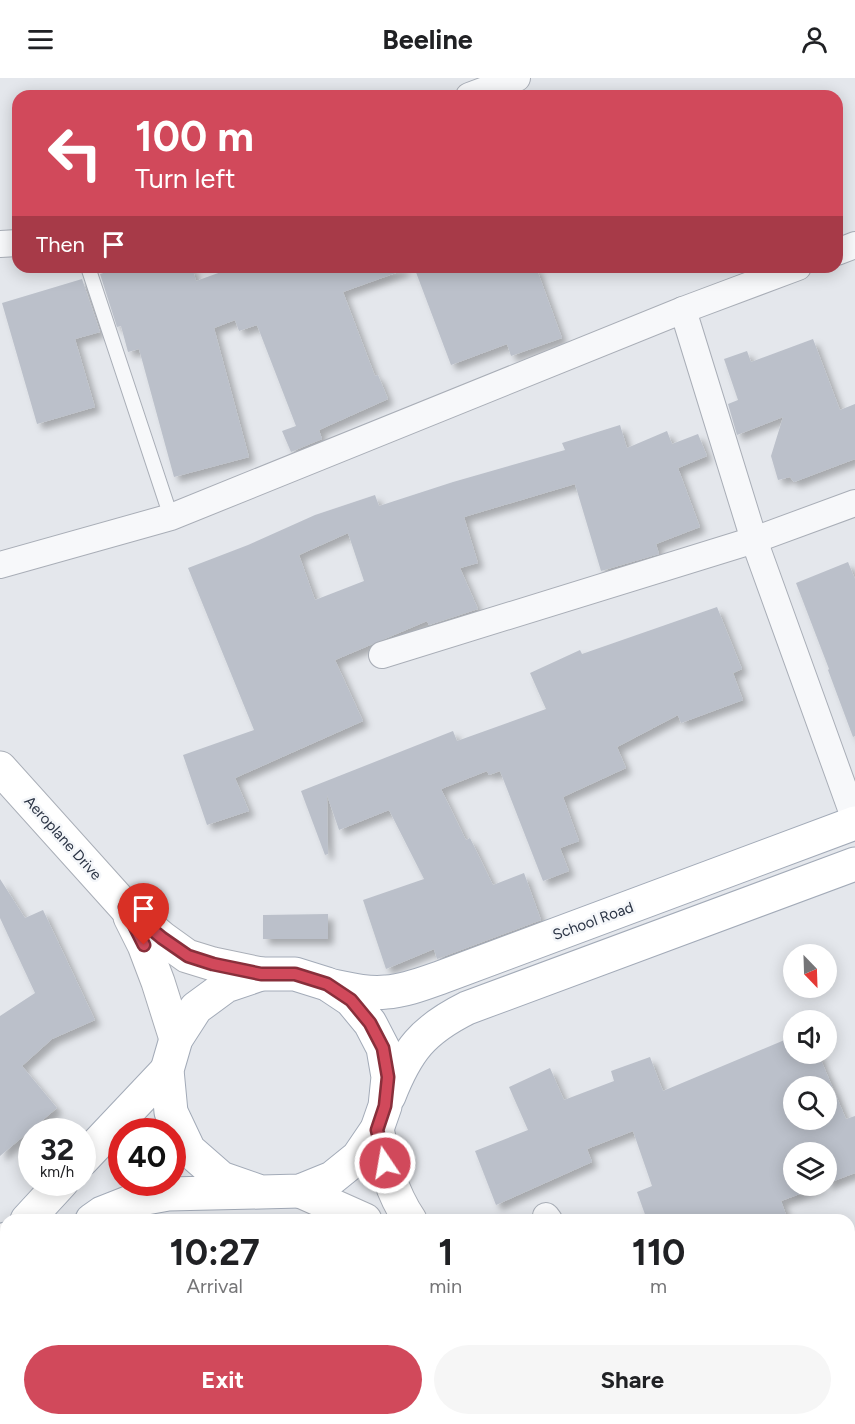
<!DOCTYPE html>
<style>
:root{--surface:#fff;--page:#f6f6f6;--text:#202124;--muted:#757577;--accent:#d1495b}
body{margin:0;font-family:Figtree,sans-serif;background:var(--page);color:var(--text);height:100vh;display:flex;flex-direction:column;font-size:22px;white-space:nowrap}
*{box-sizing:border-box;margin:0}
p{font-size:20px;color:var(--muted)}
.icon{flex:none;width:33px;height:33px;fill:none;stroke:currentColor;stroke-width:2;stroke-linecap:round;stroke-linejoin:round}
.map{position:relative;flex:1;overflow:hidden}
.panel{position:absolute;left:0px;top:1136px;width:855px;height:212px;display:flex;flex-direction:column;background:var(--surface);border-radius:18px 18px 0 0;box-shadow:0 3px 15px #0003}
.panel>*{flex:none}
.hud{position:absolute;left:12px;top:12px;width:831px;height:183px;border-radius:18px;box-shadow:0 3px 15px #0003;background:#d1495b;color:#fff;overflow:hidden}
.needle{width:39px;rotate:157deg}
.tools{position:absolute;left:783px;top:866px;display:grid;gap:12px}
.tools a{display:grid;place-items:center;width:54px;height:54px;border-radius:50%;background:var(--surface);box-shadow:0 3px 15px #0003;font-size:30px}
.speed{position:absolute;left:18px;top:1040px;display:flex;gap:12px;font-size:30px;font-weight:700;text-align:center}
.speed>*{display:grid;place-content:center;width:78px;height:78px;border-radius:50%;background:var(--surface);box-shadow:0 3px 15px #0003;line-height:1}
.speed small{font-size:15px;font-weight:400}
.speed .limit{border:9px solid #d22;background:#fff;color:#111}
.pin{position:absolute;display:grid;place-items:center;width:51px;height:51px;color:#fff;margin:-62px -26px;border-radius:50% 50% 50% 0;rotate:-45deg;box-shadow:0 0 6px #0007}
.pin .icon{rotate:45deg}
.me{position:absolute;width:66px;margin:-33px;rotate:348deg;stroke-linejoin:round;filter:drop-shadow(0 0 4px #0008)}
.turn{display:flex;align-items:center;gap:21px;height:126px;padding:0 24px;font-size:27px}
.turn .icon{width:78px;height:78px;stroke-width:2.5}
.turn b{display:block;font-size:42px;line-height:51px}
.then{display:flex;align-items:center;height:57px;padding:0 24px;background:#0003;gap:12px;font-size:22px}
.eta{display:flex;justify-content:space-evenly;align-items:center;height:102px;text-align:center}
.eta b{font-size:36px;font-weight:700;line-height:42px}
.button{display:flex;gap:12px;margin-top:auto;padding:12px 24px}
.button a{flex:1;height:69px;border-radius:36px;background:var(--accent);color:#fff;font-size:24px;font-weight:700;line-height:69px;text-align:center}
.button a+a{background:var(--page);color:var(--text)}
header{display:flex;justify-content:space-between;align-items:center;height:78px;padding:0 24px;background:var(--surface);font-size:27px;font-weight:700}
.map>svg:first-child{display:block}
.building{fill:#bbc0ca;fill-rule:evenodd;filter:url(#shadow)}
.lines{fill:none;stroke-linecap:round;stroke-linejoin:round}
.lane-casing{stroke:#a9aeb7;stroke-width:16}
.street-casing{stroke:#a9aeb7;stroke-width:28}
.secondary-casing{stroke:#a9aeb7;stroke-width:35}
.primary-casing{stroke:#a3abb8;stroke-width:35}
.lane{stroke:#f7f8fa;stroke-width:14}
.street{stroke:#f7f8fa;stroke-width:26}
.secondary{stroke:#fff;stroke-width:33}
.primary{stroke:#fff;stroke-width:33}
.route-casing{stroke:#882f3b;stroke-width:15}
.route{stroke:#d1495b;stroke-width:10}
.labels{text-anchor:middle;stroke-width:5;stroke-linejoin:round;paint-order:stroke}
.street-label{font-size:15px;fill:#2b3445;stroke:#f4f6f9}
</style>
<header><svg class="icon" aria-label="menu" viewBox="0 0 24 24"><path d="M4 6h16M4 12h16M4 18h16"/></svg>Beeline<svg class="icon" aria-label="person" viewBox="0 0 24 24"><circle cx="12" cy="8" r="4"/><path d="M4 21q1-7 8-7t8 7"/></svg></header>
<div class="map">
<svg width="855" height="1346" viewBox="0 0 855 1346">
<defs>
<filter id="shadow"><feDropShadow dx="5.5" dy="5.5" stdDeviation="3" flood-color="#0004"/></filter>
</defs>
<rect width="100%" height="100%" fill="#e4e7ec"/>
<g class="building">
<path d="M123,189H192L196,203L235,189H404V192L343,214L375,298L378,297L388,321L319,352L322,361L291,374L282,353L296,348L257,247L239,253L235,242L214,250L249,379L174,399L139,271L128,274L121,248L117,249L100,196Z"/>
<path d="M414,189H536L562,260L511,278L507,266L451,287Z"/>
<path d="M82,201L100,254L75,261L95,329L37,346L2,225Z"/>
<path d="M813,261L840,332L855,326V381L794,404L790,399L778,402L771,378L783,339L737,357L728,326L738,322L724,281L747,273L751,284Z"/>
<path d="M620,347L627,370L667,353L672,366L698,356L707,378L678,390L700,449L656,466L659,476L601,493L575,406L464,439L478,485L460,490L478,531L429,547L427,543L335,582L363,643L235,700L249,733L207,747L183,677L254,652L188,490L248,467L315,437L375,417L379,428L453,404L565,372L562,365ZM348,455L364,503L315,522L299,477Z"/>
<path d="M848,484L855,501V658L853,659L828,592L829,591L796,505Z"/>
<path d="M717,529L742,591L733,595L743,622L681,645L678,637L617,669L626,690L563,719L579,763L560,770L569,793L543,803L500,693L489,697L487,693L441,711L466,762L470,760L493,807L524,795L541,842L437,881L434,871L386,891L363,822L424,801L389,732L339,752L327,717L328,776L325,777L301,713L453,653L457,663L546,631L530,595L580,572L582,576Z"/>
<path d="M0,801L25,840L43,832L95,942L52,961L22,988L57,1030L0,1078V938L35,915L0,840Z"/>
<path d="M328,836V861H263V837Z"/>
<path d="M794,958V975H818L846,1041L855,1038V1095L826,1106V1074H794V1107H824L781,1123L788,1142H647L637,1114L652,1108L633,1053L587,1071L592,1084L496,1127L475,1073L528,1052L509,1009L550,990L564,1022L614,1003L611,993L650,979L663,1013ZM794,1008H826V1041H794Z"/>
</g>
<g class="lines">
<g class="lane-casing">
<path id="lane" d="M88,189L171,439"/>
</g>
<g class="street-casing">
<g id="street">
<path d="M469,18L517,0"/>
<path d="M0,166L18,165"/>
<path d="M837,174L855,167"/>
<path d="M683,232L754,462L855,742"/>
<path d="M0,487L171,439L683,232L798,189"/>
<path d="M382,577L754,462L855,425"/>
<path d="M546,1138L549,1142"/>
<path d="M849,1210L855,1208"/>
<path d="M804,1341L806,1346"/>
</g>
</g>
<g class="secondary-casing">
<g id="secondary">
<path d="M0,690L125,829L162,860L187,878L213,886L261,896"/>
<path d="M130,839L144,867L158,904L176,961"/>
<path d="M377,1051C384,1084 391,1114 410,1142"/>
<path d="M300,1113L365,1142"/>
<path d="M570,1341L575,1346"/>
</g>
</g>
<g class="primary-casing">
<g id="primary">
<path d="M329,907C348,911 367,916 386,914C405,913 425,905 442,899L855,745"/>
<path d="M389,1018C407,972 423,952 467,930L855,786"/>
<path d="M82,1082L167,992"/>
<path d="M27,1142L62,1104"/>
<path d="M92,1142L102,1135L135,1122L168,1116L261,1114L300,1113L332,1100L358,1079L377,1051L385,1028L388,999L383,970L370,945L351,922L327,906L295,896H261L226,908L196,930L176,961L167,992L171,1034L189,1072L221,1100L261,1114"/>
<path d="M0,1167L6,1161"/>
<path d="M0,1221L6,1215"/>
</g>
</g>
<use href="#lane" class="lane"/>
<use href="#street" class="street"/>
<use href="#secondary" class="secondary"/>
<use href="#primary" class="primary"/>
</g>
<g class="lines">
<g class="route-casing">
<path id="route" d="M144,867L125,829L162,860L188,878L213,886L261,896H295L327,906L351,922L370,945L383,970L388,999L385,1028L377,1052L385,1085"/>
</g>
<use href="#route" class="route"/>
</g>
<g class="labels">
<g class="street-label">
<text transform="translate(63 760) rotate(48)" y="5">Aeroplane Drive</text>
<text transform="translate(593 843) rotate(-20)" y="5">School Road</text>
</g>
</g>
</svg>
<div class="tools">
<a><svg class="needle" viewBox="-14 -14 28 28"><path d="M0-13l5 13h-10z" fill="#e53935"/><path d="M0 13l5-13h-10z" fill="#757577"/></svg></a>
<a><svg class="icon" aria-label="sound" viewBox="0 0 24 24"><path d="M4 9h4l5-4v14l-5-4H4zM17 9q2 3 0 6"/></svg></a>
<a><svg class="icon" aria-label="search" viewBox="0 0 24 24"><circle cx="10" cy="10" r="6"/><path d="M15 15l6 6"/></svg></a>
<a><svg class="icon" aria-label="layers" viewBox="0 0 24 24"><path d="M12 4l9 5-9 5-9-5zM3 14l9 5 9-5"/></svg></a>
</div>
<div class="speed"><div>32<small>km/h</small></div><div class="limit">40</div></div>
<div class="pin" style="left:144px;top:867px;background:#d93025"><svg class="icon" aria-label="arrive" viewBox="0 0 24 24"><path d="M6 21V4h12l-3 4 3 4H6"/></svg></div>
<svg class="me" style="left:385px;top:1085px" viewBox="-20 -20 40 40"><circle r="17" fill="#d1495b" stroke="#fff" stroke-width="3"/><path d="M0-11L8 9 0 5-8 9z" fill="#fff"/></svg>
<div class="hud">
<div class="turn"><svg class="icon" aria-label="left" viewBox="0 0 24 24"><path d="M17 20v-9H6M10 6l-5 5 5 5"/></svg><div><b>100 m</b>Turn left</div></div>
<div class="then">Then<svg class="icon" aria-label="arrive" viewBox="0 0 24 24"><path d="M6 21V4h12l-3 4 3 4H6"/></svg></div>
</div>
<section class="panel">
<div class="eta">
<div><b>10:27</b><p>Arrival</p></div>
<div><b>1</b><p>min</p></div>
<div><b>110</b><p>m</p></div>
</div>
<div class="button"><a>Exit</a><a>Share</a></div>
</section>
</div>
